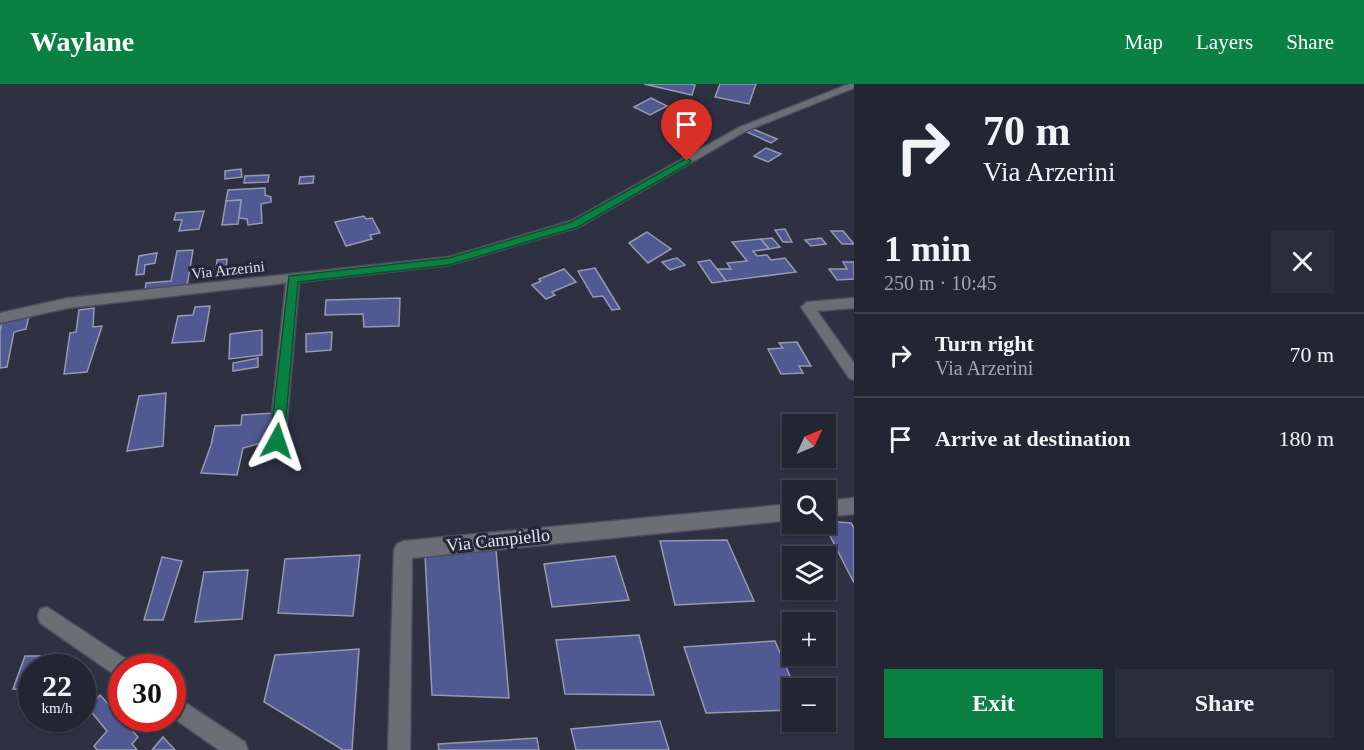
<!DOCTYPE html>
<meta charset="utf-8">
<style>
:root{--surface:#222532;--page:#2a2d3a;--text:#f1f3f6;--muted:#a2a5ac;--line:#3f424d;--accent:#0b8043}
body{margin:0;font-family:Georgia,serif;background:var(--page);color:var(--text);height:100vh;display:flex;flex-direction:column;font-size:22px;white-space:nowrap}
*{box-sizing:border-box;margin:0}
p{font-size:20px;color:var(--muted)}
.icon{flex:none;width:33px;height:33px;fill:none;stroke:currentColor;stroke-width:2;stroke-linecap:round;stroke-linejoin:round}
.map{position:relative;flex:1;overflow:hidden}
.details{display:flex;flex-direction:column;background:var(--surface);width:510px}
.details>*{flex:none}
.guide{background:#222532;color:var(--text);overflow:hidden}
.needle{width:39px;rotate:46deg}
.controls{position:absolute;left:782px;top:330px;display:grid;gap:12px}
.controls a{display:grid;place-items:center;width:54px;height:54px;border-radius:0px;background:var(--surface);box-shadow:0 2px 4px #0004,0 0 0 2px var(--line);font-size:30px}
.speed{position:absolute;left:18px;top:570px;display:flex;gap:12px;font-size:30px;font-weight:700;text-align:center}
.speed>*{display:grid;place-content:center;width:78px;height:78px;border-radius:50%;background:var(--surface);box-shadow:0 2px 4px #0004,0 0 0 2px var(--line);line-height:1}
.speed small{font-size:15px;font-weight:400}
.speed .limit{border:9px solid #d22;background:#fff;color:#111}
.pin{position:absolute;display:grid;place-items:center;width:51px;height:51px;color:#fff;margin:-62px -26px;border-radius:50% 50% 50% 0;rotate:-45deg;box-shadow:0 0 6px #0007}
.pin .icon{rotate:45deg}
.me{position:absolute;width:66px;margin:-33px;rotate:5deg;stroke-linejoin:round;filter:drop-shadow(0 0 4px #0008)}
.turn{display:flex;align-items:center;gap:21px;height:126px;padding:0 30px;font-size:27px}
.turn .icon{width:78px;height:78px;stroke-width:2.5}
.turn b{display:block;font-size:42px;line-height:51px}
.round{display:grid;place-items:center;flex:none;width:63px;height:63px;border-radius:0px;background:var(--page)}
.overview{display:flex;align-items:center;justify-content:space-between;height:102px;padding:0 30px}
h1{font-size:36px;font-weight:700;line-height:45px}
.button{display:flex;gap:12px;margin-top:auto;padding:12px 30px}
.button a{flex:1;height:69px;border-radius:0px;background:var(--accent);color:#fff;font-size:24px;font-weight:700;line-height:69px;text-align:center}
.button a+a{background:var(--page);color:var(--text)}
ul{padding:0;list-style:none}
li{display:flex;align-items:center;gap:18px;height:84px;padding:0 30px;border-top:2px solid var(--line)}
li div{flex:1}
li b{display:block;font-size:22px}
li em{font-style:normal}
header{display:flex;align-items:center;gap:36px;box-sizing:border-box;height:84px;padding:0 30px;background:var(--accent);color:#fff}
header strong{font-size:28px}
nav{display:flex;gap:33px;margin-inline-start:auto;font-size:21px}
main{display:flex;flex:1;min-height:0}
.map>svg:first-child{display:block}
.building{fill:#515993;stroke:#959aae;stroke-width:1.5}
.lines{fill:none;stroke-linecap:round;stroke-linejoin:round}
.minor-casing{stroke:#4b4d5e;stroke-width:3}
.minor{fill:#6c6e76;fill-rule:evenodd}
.route{fill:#0b8043;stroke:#07532c;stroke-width:1.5}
.labels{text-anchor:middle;stroke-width:6;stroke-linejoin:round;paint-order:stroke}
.far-street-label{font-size:15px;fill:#e1e3ee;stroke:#242737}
.street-label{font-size:18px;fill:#e1e3ee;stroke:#242737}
</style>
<header>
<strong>Waylane</strong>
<nav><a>Map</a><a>Layers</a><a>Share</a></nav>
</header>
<main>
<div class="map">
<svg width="854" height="666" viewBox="0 0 854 666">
<rect width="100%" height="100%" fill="#2e3142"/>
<g class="building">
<path d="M644,0H690L695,1L692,11Z"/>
<path d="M720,0H756L749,20L715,13Z"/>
<path d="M651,14L667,22L650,31L634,23Z"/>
<path d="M753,45L777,55L771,59L747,48Z"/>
<path d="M766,64L781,70L768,78L754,72Z"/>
<path d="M241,85L242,93L225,95V87Z"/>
<path d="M269,91L268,98L244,99L245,92Z"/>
<path d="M314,92L313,99L299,100L300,93Z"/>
<path d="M265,104V111L271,113V118L261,120L262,139L248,141L247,135L239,134L241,116L226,117L228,106Z"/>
<path d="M241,116L238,140L222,141L226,117Z"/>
<path d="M204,127L199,145L179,147L182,136H174L176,129Z"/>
<path d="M364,132L366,135L372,134L380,149L370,151L372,155L346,162L335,138Z"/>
<path d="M785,145L792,158H783L775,146Z"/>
<path d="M831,147H843L854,160H842Z"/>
<path d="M647,148L671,165L648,179L629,159Z"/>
<path d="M772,154L780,163L769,165L761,155Z"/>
<path d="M821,154L826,160L811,162L805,156Z"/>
<path d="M761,155L769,165L753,167L757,172L767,171L771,176L785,174L796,188L726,197L717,185H731L727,179L747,177L732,158Z"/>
<path d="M193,166L187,202L145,206L146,199L171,197L177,167Z"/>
<path d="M157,169L155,179L145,181L144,190L136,191L139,172Z"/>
<path d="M677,174L685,181L670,186L662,178Z"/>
<path d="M227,175L226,187L216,188L217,176Z"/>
<path d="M710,176L717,185L726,197L712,199L698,178Z"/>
<path d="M843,178H854V195L837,196L829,185H847Z"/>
<path d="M595,184L620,225L612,226L603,212L593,213L578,187Z"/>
<path d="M564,185L576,198L552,208L555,211L546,215L532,201L541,197L539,195Z"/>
<path d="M198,186H213L210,195H195Z"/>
<path d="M400,214L399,242L364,243L363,230L325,231L326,216Z"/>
<path d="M210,222L204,257L172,259L178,232L193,231L195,223Z"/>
<path d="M94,224L93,243L102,242L87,288L64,290L70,249L76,248L79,226Z"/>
<path d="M29,232L26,245L14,248L7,283L0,284V247L2,237Z"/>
<path d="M262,246V271L229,275L230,250Z"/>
<path d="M332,248L331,266L306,268V250Z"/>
<path d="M797,258L811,282H799L803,289L781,290L768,265L783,264L779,259Z"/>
<path d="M258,274V283L233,287V279Z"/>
<path d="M166,309L163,362L127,367L139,312Z"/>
<path d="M275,329L272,356L243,364L237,391L201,389L211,361L215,342L241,341L242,331Z"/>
<path d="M825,437L851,439L854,444V499L824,440Z"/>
<path d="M727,456L754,517L675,521L660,457Z"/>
<path d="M496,466L509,614L432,611L425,470Z"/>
<path d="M360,471L353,532L278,529L285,475Z"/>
<path d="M615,472L629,516L552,523L544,480Z"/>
<path d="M162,473L182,477L163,536H144Z"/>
<path d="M248,486L242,535L195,538L204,488Z"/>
<path d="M639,551L654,611L565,610L556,556Z"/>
<path d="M775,557L795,604H792V626L706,629L684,563Z"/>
<path d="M359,565L352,666H343L264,618L275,571Z"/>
<path d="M25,572H48L44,584H32V605H13Z"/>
<path d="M100,611L138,653L132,660L137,666H97L94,662L107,647L88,624Z"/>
<path d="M660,637L669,666H576L571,645Z"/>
<path d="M163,653L175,666H152Z"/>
<path d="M537,654L539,666H439L438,660Z"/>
</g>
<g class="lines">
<g class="minor-casing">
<g id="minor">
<path d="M849,0H854V4L746,47L579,143L449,181L299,198L285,357L282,362L277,364L272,362L269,357L286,199L68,224L0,239V229L68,214L449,173L571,137L740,43Z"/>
<path d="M854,214V224L817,227L854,279V296L849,294L801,223L807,218Z"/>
<path d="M854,414V430L825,433V417Z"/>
<path d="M792,420V436L412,474L410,666H388L394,466L397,460L403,457Z"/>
<path d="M47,523L129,577L132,584H122V594L115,591L40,539L38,532L40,525Z"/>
<path d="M172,610L245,658L248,666H219L172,633Z"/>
</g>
</g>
<use href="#minor" class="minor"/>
</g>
<path class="route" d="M687,74L691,77L690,79L578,143L449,181L298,198L284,357L282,361L277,363L272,361L270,357L289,192L449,174L571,138Z"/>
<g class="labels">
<g class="far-street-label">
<text transform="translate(228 186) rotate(-6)" y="5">Via Arzerini</text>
</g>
<g class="street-label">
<text transform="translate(498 456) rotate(-6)" y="6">Via Campiello</text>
</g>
</g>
</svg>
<div class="controls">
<a><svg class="needle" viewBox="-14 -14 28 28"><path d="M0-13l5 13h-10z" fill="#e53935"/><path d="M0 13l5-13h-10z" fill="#a2a5ac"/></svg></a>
<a><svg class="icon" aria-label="search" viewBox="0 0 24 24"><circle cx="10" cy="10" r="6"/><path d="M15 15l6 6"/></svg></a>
<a><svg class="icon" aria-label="layers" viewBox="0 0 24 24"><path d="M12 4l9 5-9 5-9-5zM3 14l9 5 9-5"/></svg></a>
<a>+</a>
<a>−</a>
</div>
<div class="speed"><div>22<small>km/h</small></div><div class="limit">30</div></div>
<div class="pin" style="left:687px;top:77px;background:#d93025"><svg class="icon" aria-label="arrive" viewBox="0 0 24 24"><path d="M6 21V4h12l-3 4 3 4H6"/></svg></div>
<svg class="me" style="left:277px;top:357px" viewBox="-20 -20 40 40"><path d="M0-17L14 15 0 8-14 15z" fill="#0b8043" stroke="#fff" stroke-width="4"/></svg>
</div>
<section class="details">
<div class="guide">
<div class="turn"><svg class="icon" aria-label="right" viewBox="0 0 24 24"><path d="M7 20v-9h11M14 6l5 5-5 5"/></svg><div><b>70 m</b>Via Arzerini</div></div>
</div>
<div class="overview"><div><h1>1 min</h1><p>250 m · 10:45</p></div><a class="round"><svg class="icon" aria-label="close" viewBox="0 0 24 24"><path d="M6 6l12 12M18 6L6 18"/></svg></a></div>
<ul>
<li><svg class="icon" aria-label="right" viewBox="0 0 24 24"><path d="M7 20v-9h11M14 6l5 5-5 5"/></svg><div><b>Turn right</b><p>Via Arzerini</p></div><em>70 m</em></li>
<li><svg class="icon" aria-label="arrive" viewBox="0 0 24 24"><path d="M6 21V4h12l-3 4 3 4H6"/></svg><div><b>Arrive at destination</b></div><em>180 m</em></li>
</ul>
<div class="button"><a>Exit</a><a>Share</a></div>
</section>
</main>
